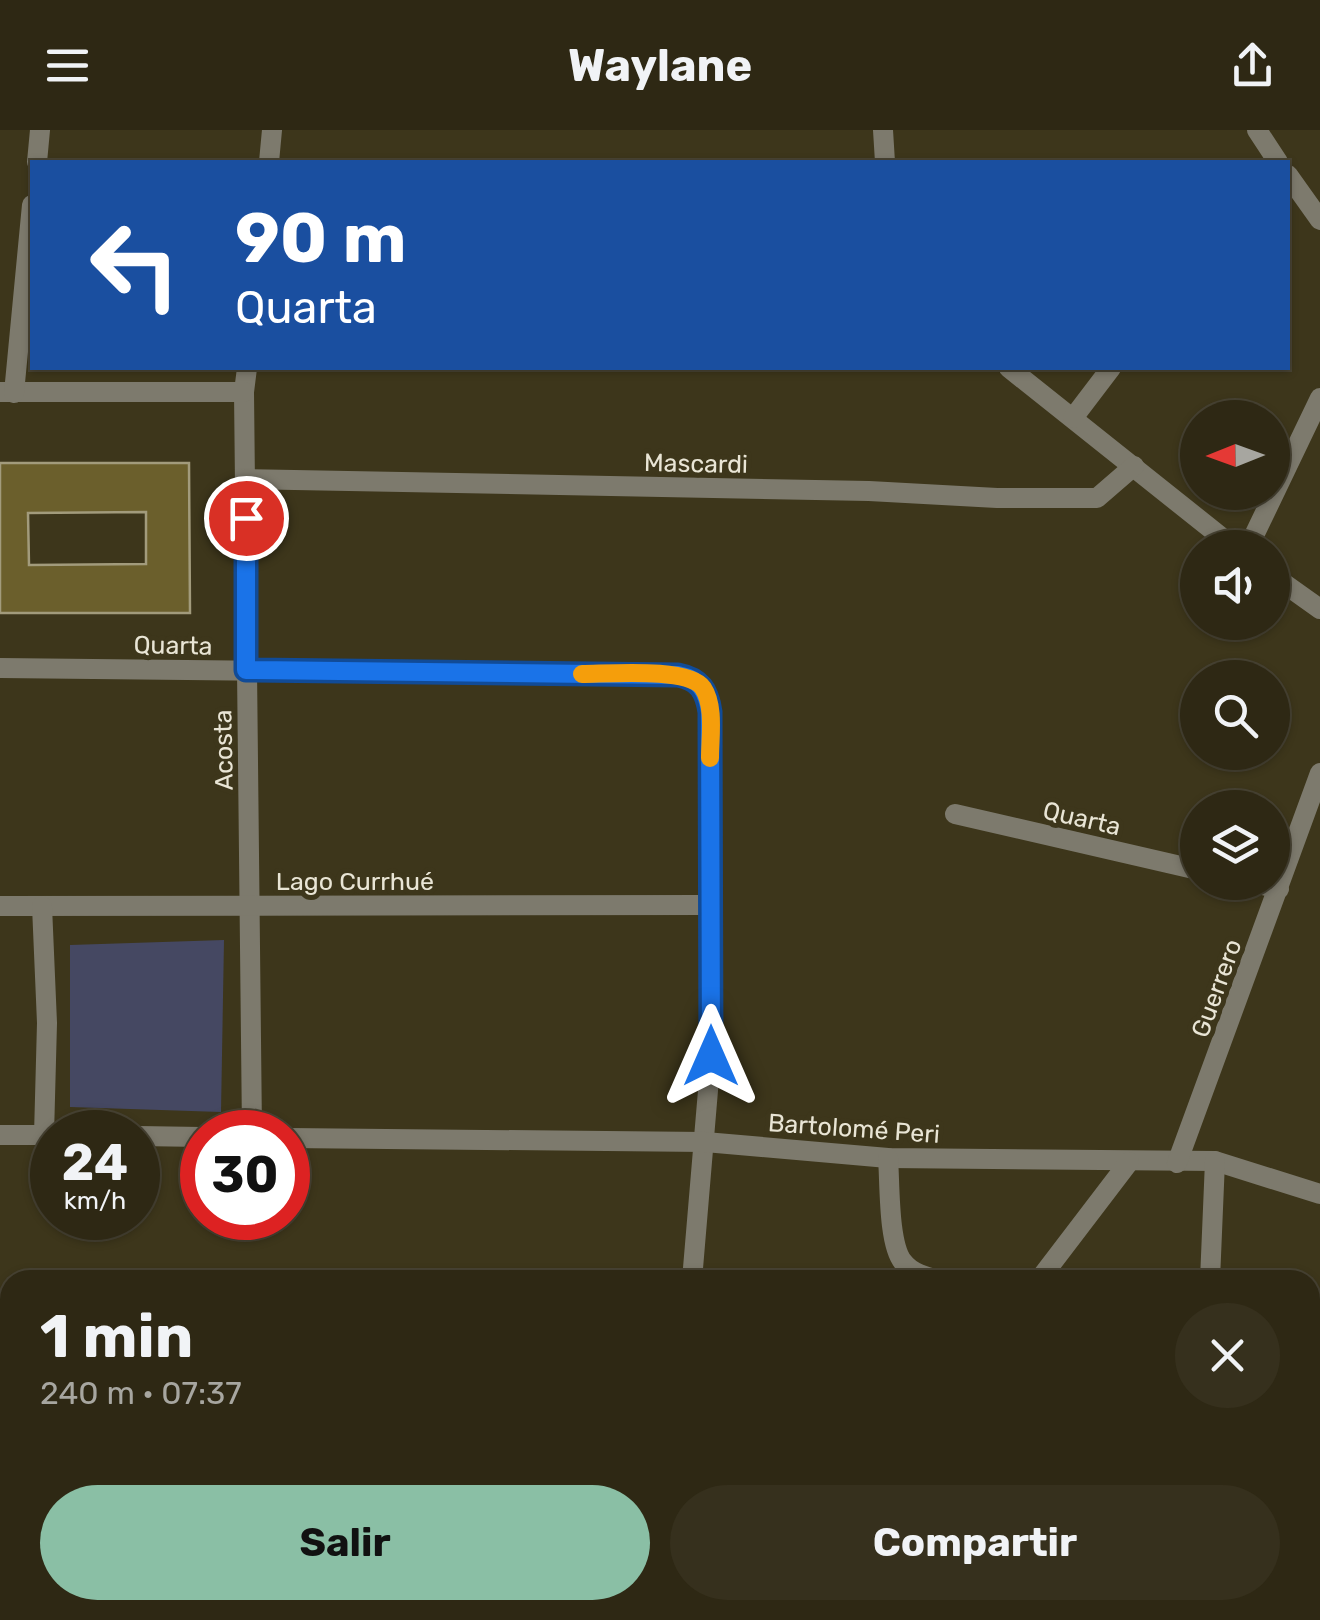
<!DOCTYPE html>
<html lang="es">
<meta charset="utf-8">
<style>
:root{--surface:#2e2814;--page:#36301d;--text:#f1f3f6;--muted:#a7a6a0;--line:#494434;--accent:#8abfa5}
body{margin:0;font-family:Rubik,sans-serif;background:var(--page);color:var(--text);height:100vh;display:flex;flex-direction:column;font-size:38px;white-space:nowrap}
*{box-sizing:border-box;margin:0}
p{font-size:32px;color:var(--muted)}
.icon{flex:none;width:55px;height:55px;fill:none;stroke:currentColor;stroke-width:2;stroke-linecap:round;stroke-linejoin:round}
.map{position:relative;flex:1;overflow:hidden}
.details{position:absolute;left:0px;top:1140px;width:1320px;height:350px;display:flex;flex-direction:column;background:var(--surface);border-radius:30px 30px 0 0;box-shadow:0 2px 8px #0004,0 0 0 2px var(--line)}
.details>*{flex:none}
.top-card{position:absolute;left:30px;top:30px;width:1260px;height:210px;border-radius:0px;box-shadow:0 2px 8px #0004,0 0 0 2px var(--line);background:#1a4fa0;color:#fff;overflow:hidden}
.needle{width:65px;rotate:269deg}
.controls{position:absolute;left:1180px;top:270px;display:grid;gap:20px}
.controls a{display:grid;place-items:center;width:110px;height:110px;border-radius:50%;background:var(--surface);box-shadow:0 2px 8px #0004,0 0 0 2px var(--line);font-size:50px}
.speed{position:absolute;left:30px;top:980px;display:flex;gap:20px;font-size:50px;font-weight:700;text-align:center}
.speed>*{display:grid;place-content:center;width:130px;height:130px;border-radius:50%;background:var(--surface);box-shadow:0 2px 8px #0004,0 0 0 2px var(--line);line-height:1}
.speed small{font-size:25px;font-weight:400}
.speed .limit{border:15px solid #d22;background:#fff;color:#111}
.pin{position:absolute;display:grid;place-items:center;width:85px;height:85px;color:#fff;margin:-42px;border:5px solid #fff;border-radius:50%;box-shadow:0 2px 10px #0007}
.me{position:absolute;width:110px;margin:-55px;rotate:0deg;stroke-linejoin:round;filter:drop-shadow(0 0 8px #0008)}
.turn{display:flex;align-items:center;gap:35px;height:210px;padding:0 40px;font-size:45px}
.turn .icon{width:130px;height:130px;stroke-width:2.5}
.turn b{display:block;font-size:70px;line-height:85px}
.round{display:grid;place-items:center;flex:none;width:105px;height:105px;border-radius:52px;background:var(--page)}
.summary{display:flex;align-items:center;justify-content:space-between;height:170px;padding:0 40px}
h1{font-size:60px;font-weight:700;line-height:75px}
.primary-button{display:flex;gap:20px;margin-top:auto;padding:20px 40px}
.primary-button a{flex:1;height:115px;border-radius:60px;background:var(--accent);color:#111;font-size:40px;font-weight:700;line-height:115px;text-align:center}
.primary-button a+a{background:var(--page);color:var(--text)}
header{display:flex;justify-content:space-between;align-items:center;height:130px;padding:0 40px;background:var(--surface);font-size:45px;font-weight:700}
.map>svg:first-child{display:block}
.green{fill:#454862}
.building{fill:#6b5f2c;stroke:#a29b7c;stroke-width:2.5;fill-rule:evenodd}
.lines{fill:none;stroke-linecap:round;stroke-linejoin:round}
.lane{stroke:#7d7a6d;stroke-width:11}
.street{stroke:#7d7a6d;stroke-width:20}
.route-casing{stroke:#114b97;stroke-width:25}
.route{stroke:#1a73e8;stroke-width:18}
.slow{stroke:#f59e0b;stroke-width:18}
.labels{text-anchor:middle;stroke-width:10;stroke-linejoin:round;paint-order:stroke}
.street-label{font-size:25px;fill:#e9e5d5;stroke:#3d361b}
</style>
<header><svg class="icon" aria-label="menu" viewBox="0 0 24 24"><path d="M4 6h16M4 12h16M4 18h16"/></svg>Waylane<svg class="icon" aria-label="share" viewBox="0 0 24 24"><path d="M12 15V3M7 8l5-5 5 5M5 13v7h14v-7"/></svg></header>
<div class="map">
<svg width="1320" height="1490" viewBox="0 0 1320 1490">
<rect width="100%" height="100%" fill="#3d361b"/>
<path class="green" d="M224,810L221,982L70,977V815Z"/>
<path class="building" d="M0,333H189L190,483H0ZM146,382V434L29,435L28,383Z"/>
<g class="lines">
<path class="lane" d="M0,1205L10,1208"/>
<g class="street">
<path d="M883,0L885,32"/>
<path d="M1257,0L1278,32"/>
<path d="M37,32L40,0"/>
<path d="M269,32L272,0"/>
<path d="M1288,45L1320,90"/>
<path d="M247,238L244,262L252,1002"/>
<path d="M1009,238L1235,418"/>
<path d="M0,262H244"/>
<path d="M14,263L32,75"/>
<path d="M1073,288L1111,238"/>
<path d="M245,349L869,361L997,368H1097L1134,336"/>
<path d="M1248,418L1320,268"/>
<path d="M1272,445L1320,479"/>
<path d="M0,538L677,545C700,549 707,560 710,582L711,925L692,1150"/>
<path d="M955,684L1198,740"/>
<path d="M1250,752L1279,759"/>
<path d="M0,776L710,775"/>
<path d="M42,776L47,893L44,1005"/>
<path d="M0,1005H52"/>
<path d="M138,1006L202,1007"/>
<path d="M288,1008L705,1012L888,1028L1215,1031L1320,1064"/>
<path d="M888,1028C890,1052 888,1114 903,1132C911,1143 926,1147 939,1150"/>
<path d="M1177,1033L1320,643"/>
<path d="M1039,1150L1129,1032"/>
<path d="M1210,1150L1215,1031"/>
<path d="M1310,1319L1320,1322"/>
<path d="M0,1422L10,1427"/>
<path d="M135,1480L156,1490"/>
<path d="M465,1480L474,1490"/>
<path d="M765,1480L770,1490"/>
<path d="M980,1480L1020,1490"/>
<path d="M1199,1490V1480"/>
</g>
</g>
<g class="lines">
<g class="route-casing">
<path id="route" d="M246,388V540L678,545C700,549 707,561 710,582L711,926"/>
</g>
<use href="#route" class="route"/>
<path class="slow" d="M582,544C608,544 689,537 703,558C715,576 710,607 710,628"/>
</g>
<g class="labels">
<g class="street-label">
<text transform="translate(696 333) rotate(1)" y="9">Mascardi</text>
<text transform="translate(173 515) rotate(1)" y="9">Quarta</text>
<text transform="translate(223 620) rotate(-91)" y="9">Acosta</text>
<text transform="translate(1082 688) rotate(13)" y="9">Quarta</text>
<text x="355" y="760">Lago Currhué</text>
<text transform="translate(1216 858) rotate(-70)" y="9">Guerrero</text>
<text transform="translate(854 998) rotate(4)" y="9">Bartolomé Peri</text>
</g>
</g>
</svg>
<div class="controls">
<a><svg class="needle" viewBox="-14 -14 28 28"><path d="M0-13l5 13h-10z" fill="#e53935"/><path d="M0 13l5-13h-10z" fill="#a7a6a0"/></svg></a>
<a><svg class="icon" aria-label="sound" viewBox="0 0 24 24"><path d="M4 9h4l5-4v14l-5-4H4zM17 9q2 3 0 6"/></svg></a>
<a><svg class="icon" aria-label="search" viewBox="0 0 24 24"><circle cx="10" cy="10" r="6"/><path d="M15 15l6 6"/></svg></a>
<a><svg class="icon" aria-label="layers" viewBox="0 0 24 24"><path d="M12 4l9 5-9 5-9-5zM3 14l9 5 9-5"/></svg></a>
</div>
<div class="speed"><div>24<small>km/h</small></div><div class="limit">30</div></div>
<div class="pin" style="left:246px;top:388px;background:#d93025"><svg class="icon" aria-label="arrive" viewBox="0 0 24 24"><path d="M6 21V4h12l-3 4 3 4H6"/></svg></div>
<svg class="me" style="left:711px;top:926px" viewBox="-20 -20 40 40"><path d="M0-17L14 15 0 8-14 15z" fill="#1a73e8" stroke="#fff" stroke-width="4"/></svg>
<div class="top-card">
<div class="turn"><svg class="icon" aria-label="left" viewBox="0 0 24 24"><path d="M17 20v-9H6M10 6l-5 5 5 5"/></svg><div><b>90 m</b>Quarta</div></div>
</div>
<section class="details">
<div class="summary"><div><h1>1 min</h1><p>240 m · 07:37</p></div><a class="round"><svg class="icon" aria-label="close" viewBox="0 0 24 24"><path d="M6 6l12 12M18 6L6 18"/></svg></a></div>
<div class="primary-button"><a>Salir</a><a>Compartir</a></div>
</section>
</div>
